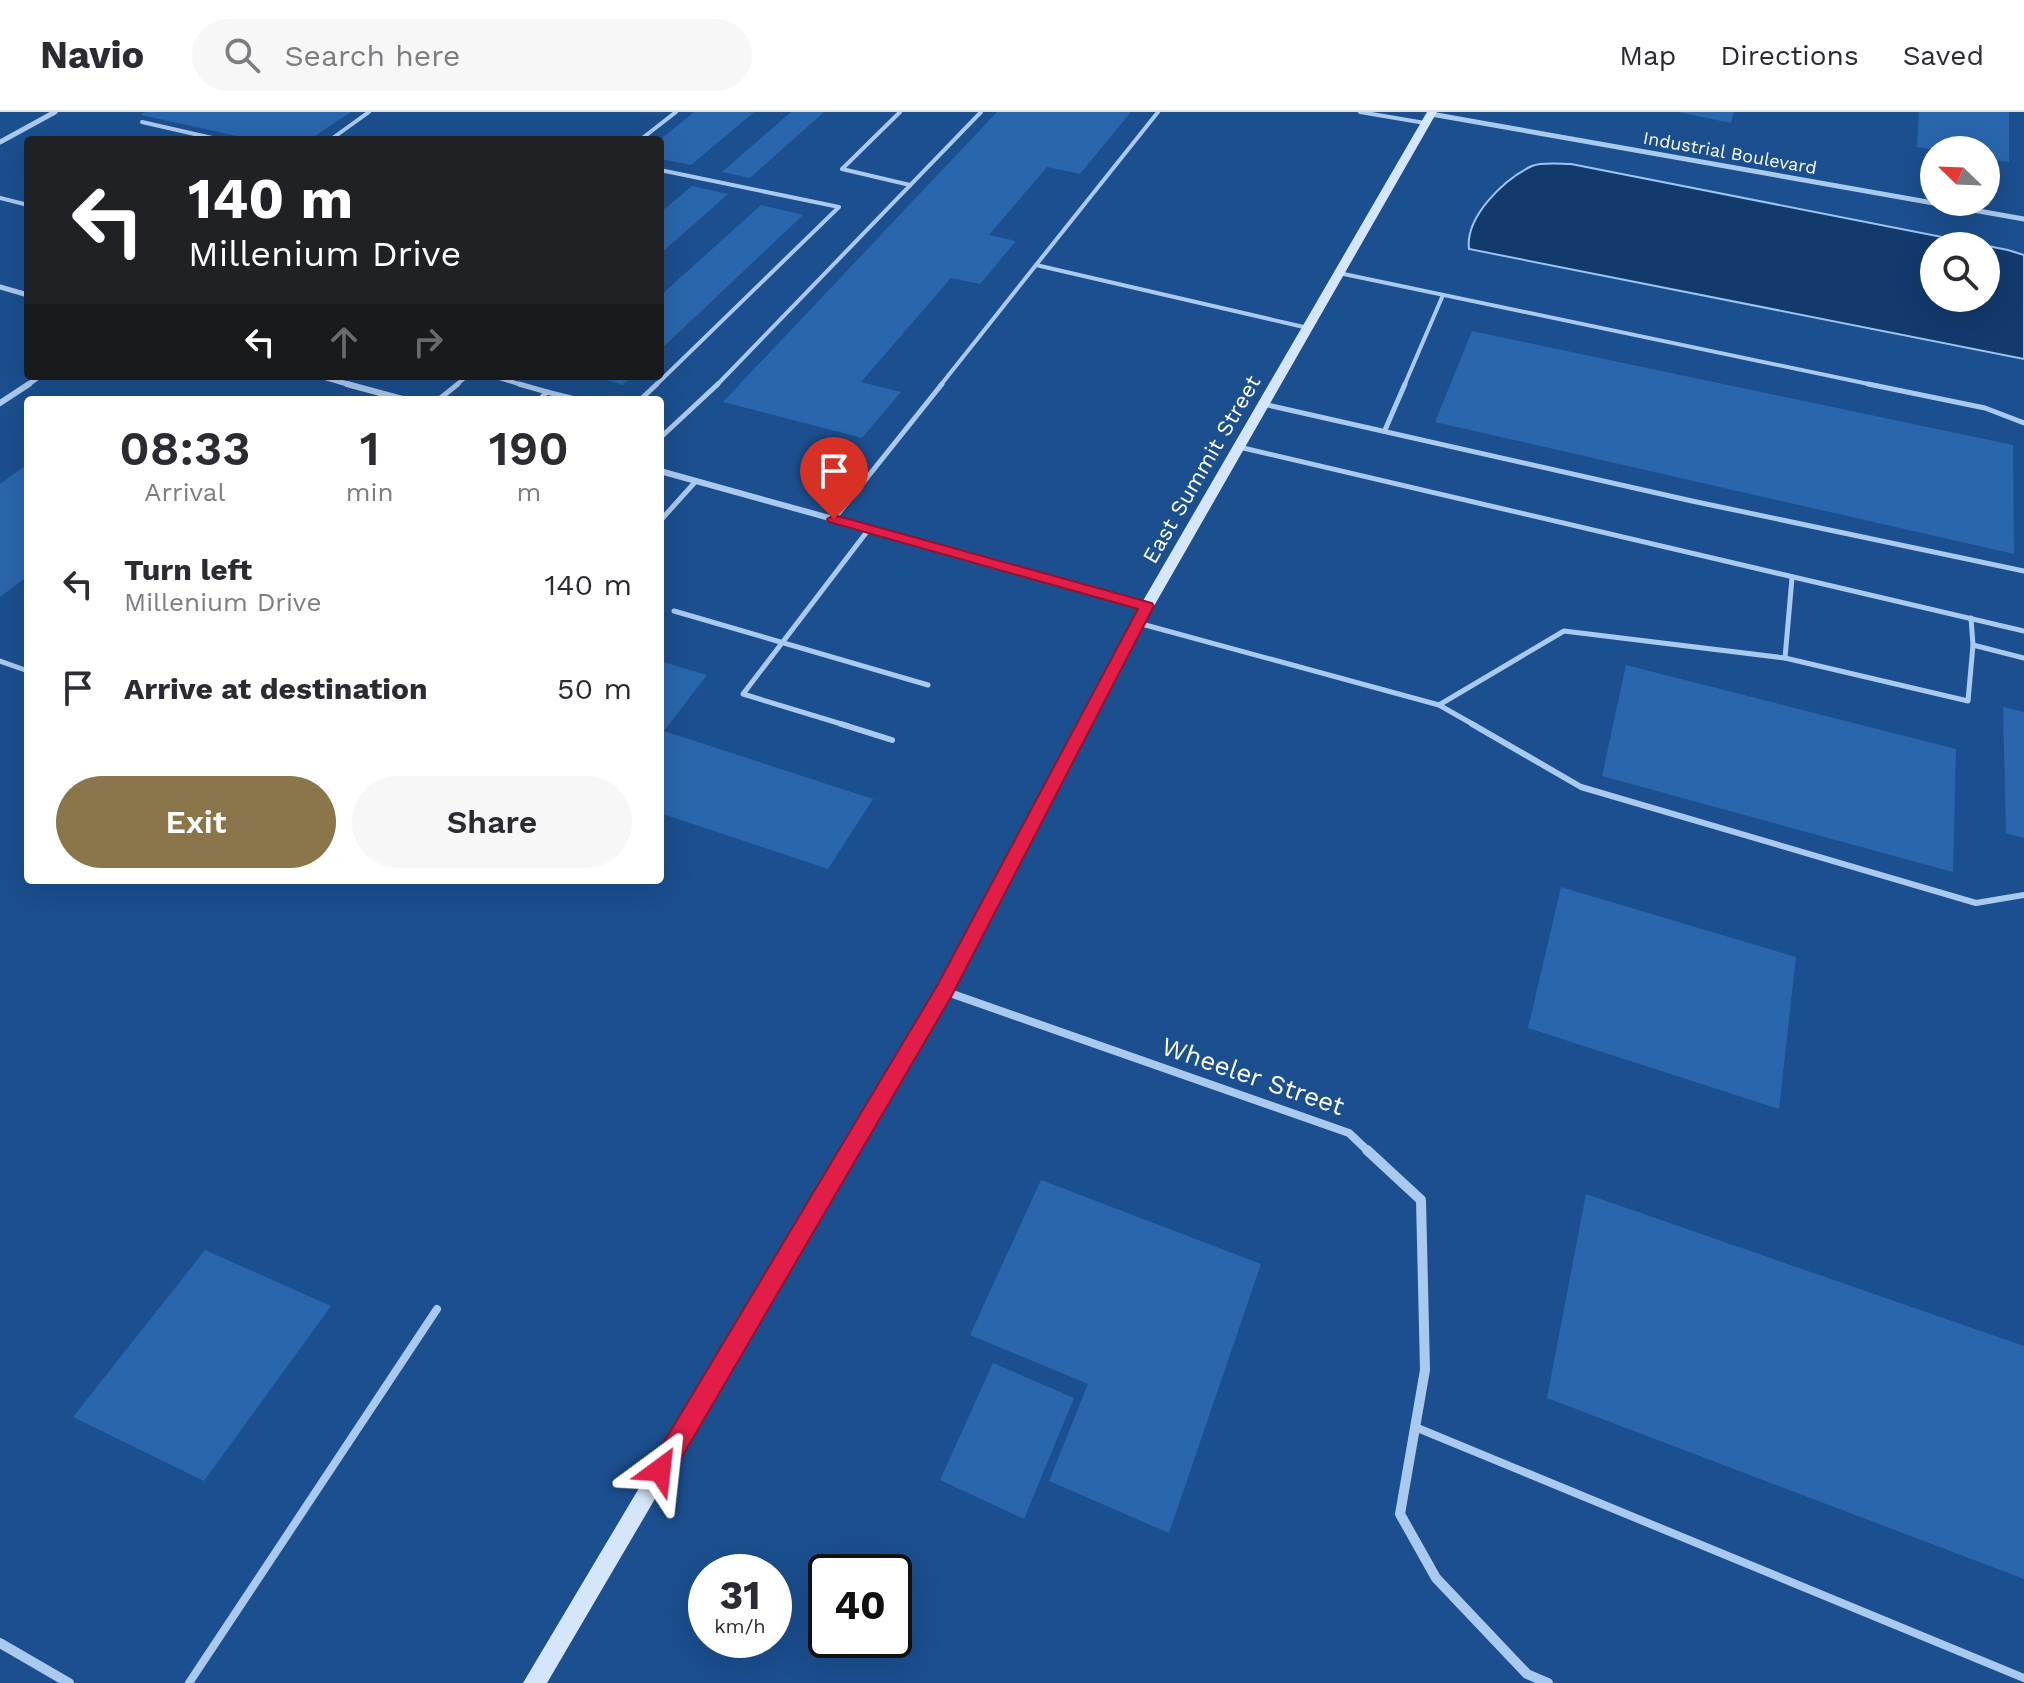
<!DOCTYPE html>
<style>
:root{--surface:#fff;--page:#f7f7f7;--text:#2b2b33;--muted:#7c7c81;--line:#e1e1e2;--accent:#8a764a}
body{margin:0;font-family:"Work Sans",sans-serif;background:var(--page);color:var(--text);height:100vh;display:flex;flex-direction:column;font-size:30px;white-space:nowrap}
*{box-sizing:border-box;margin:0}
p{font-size:26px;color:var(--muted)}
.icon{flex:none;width:44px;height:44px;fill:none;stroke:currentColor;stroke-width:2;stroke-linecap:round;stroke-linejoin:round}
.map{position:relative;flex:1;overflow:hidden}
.panel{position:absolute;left:24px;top:284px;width:640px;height:488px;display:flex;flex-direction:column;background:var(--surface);border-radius:8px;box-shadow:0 8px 32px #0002}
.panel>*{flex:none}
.banner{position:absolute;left:24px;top:24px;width:640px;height:244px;border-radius:8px;box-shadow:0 8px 32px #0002;background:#202124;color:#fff;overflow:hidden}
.needle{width:52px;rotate:293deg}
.buttons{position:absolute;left:1920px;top:24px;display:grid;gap:16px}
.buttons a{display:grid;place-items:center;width:80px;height:80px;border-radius:50%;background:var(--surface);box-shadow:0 8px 32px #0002;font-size:40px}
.speed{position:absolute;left:688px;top:1442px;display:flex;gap:16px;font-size:40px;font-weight:700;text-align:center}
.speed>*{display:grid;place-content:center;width:104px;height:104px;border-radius:50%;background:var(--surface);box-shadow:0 8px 32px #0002;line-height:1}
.speed small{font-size:20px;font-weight:400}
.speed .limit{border:4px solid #111;border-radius:12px;background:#fff;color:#111}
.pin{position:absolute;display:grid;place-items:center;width:68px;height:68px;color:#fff;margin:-82px -34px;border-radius:50% 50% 50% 0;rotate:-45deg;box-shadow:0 0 8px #0007}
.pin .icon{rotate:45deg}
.me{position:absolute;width:88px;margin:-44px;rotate:30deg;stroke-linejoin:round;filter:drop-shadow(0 0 6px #0008)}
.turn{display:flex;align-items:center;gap:28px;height:168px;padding:0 32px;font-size:36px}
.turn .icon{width:104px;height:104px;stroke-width:2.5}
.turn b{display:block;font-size:56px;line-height:68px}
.lanes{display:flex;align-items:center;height:76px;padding:0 32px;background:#0003;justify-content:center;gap:40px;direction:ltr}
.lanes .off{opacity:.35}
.eta{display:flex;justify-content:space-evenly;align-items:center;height:136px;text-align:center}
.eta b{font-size:48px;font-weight:600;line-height:56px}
.button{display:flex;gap:16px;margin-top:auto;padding:16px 32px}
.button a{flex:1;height:92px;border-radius:48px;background:var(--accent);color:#fff;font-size:32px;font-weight:600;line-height:92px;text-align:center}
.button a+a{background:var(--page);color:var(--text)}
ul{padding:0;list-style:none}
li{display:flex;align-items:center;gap:24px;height:104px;padding:0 32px}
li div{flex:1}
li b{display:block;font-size:30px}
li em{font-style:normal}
header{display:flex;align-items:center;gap:48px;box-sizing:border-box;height:112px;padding:0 40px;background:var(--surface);border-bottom:2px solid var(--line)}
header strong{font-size:38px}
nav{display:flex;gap:44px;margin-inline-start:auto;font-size:28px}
.search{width:560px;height:72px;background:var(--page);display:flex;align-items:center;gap:20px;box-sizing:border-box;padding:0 28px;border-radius:44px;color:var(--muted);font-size:30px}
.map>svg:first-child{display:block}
.water{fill:#123a6d;stroke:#9cc4f0;stroke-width:2;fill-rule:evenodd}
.building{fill:#2a66ad}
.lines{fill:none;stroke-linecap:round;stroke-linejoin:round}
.lane-far3{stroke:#a9c9ee;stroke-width:4}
.lane-far2{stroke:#a9c9ee;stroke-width:5}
.lane-far1{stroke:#a9c9ee;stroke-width:6}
.lane{stroke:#a9c9ee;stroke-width:8}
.street-far3{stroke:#a9c9ee;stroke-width:5}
.street-far2{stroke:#a9c9ee;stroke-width:6}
.street-far1{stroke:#a9c9ee;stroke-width:8}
.street{stroke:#a9c9ee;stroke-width:10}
.secondary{fill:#d6e6fa;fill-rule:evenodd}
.route{fill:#e11d48;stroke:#92132f;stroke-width:2}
.labels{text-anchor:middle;stroke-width:8;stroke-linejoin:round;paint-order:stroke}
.far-street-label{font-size:18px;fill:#fff;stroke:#1b4f8f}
.street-label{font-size:22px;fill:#fff;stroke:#1b4f8f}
.near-street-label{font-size:26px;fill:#fff;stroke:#1b4f8f}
</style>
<header>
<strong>Navio</strong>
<div class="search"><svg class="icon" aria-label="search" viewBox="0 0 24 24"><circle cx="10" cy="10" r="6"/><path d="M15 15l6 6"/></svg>Search here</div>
<nav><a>Map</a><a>Directions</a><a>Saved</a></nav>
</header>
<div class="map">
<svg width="2024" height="1571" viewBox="0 0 2024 1571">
<rect width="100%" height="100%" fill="#1b4f8f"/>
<path class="water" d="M1571,52L2008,138L2024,143V247L1469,137C1465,105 1504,67 1532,54C1542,50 1560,52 1571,52ZM1934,134H1986V186H1934Z"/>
<g class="building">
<path d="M145,0H351L309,28H255L141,3Z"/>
<path d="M694,0H754L691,53L660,47V28Z"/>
<path d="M791,0H824L750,66L722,60Z"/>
<path d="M997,0H1131L1080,62L1047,55L989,123L1016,129L980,172L951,166L861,270L901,280L862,326L723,290Z"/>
<path d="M1678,0H1734L1731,11Z"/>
<path d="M1919,0H2009V50L1986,47V38H1936L1917,35Z"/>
<path d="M692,74L728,82L660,142V101Z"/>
<path d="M761,93L803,103L660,238V184Z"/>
<path d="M1472,219L2013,333L2014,442L1435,310Z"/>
<path d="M593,264H632L623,273Z"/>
<path d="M28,352V464L0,485V372Z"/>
<path d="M660,549L707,563L664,619L873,687L828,757L660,701Z"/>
<path d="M1626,553L1956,637L1953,760L1602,664Z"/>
<path d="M2003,595L2024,600V726L2006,721Z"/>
<path d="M1561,775L1796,845L1779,997L1528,916Z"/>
<path d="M1041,1068L1261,1152L1169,1421L1049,1369L1088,1272L970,1223Z"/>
<path d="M1586,1082L2024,1234V1467L1547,1286Z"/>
<path d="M205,1138L331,1194L204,1369L73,1305Z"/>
<path d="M993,1251L1074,1286L1024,1407L940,1368Z"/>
</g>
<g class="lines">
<g class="lane-far3">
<path d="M900,0L842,57L910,73"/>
<path d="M1158,0L1036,153L1308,216"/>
<path d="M1360,0L1425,11"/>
<path d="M142,10L221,28"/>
<path d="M330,28L369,0"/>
<path d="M640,28L676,0"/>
<path d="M0,86L28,93"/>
<path d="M1339,161L1878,274"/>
<path d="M493,264L525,274"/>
<path d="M455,274L467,264"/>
<path d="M655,274L839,95L660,58"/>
<path d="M716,274L981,0"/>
<path d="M940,274L1036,153"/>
<path d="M1404,274L1443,183"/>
</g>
<g class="lane-far2">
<path d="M519,272L547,280"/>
<path d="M1868,272L1985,296L2024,311"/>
<path d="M438,288L458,272"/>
<path d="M539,288L547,280L579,288"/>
<path d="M640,288L657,272"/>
<path d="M1263,292L1692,389L2024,459"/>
<path d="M1385,318L1405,272"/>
<path d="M660,326L718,272"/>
<path d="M1239,335L2024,519"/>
<path d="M834,407L942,272"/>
<path d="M660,409L696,369"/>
<path d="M674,499L928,573"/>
<path d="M1971,506L1973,533"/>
<path d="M1138,511L1439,593L1476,614"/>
<path d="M1785,546L1792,466"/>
<path d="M0,549L28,559"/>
<path d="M1439,593L1564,519L1785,546L1968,589L1973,533L2024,546"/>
<path d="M848,614L743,582L869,417"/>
</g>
<g class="lane-far1">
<path d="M841,612L892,628"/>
<path d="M1472,612L1581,675L1976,791L2024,783"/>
</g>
<g class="lane">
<path d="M1415,1315L2024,1566"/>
<path d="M189,1571L437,1197"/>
</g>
<g class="street-far3">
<path d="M1431,2L2024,107"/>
<path d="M0,30L55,0"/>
<path d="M0,175L28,183"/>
<path d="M320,264L354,274"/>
<path d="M26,274L40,264"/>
</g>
<g class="street-far2">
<path d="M347,272L406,288"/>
<path d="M0,291L29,272"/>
<path d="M660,359L1147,494"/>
</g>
<path class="street-far1" d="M944,879L1349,1021L1369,1040"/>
<g class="street">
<path d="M1367,1038L1421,1088L1425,1258L1400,1402L1436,1466L1527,1562L1548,1571"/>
<path d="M0,1531L69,1571"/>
</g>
<path class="secondary" d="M1427,0H1437L1154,494L950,884L547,1571H523L938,874L1140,494Z"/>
</g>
<path class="route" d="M834,403L1152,491L1154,494L951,885L669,1367L660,1370L652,1367L649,1358L652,1350L937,874L1138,497L829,410L827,407Z"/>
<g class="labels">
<g class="far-street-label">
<text transform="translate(1730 41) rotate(10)" y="6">Industrial Boulevard</text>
</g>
<g class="street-label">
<text transform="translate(1201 357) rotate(-60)" y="8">East Summit Street</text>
</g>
<g class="near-street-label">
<text transform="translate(1253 964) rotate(19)" y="9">Wheeler Street</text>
</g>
</g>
</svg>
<div class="buttons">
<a><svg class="needle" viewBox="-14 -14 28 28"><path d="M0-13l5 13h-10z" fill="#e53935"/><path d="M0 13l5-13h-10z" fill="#7c7c81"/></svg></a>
<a><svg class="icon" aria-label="search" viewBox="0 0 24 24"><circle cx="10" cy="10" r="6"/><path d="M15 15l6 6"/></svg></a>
</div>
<div class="speed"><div>31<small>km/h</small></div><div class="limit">40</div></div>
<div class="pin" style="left:834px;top:407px;background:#d93025"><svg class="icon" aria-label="arrive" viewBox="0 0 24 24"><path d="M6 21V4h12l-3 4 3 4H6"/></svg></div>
<svg class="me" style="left:660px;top:1358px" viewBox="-20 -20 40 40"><path d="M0-17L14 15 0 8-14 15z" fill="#e11d48" stroke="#fff" stroke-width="4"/></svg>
<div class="banner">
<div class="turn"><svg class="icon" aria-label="left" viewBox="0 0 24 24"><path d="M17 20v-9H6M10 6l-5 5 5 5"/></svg><div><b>140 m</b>Millenium Drive</div></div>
<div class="lanes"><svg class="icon" aria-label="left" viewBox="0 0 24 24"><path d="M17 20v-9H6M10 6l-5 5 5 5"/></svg><svg class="icon off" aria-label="ahead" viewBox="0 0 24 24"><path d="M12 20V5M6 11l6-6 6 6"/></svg><svg class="icon off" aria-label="right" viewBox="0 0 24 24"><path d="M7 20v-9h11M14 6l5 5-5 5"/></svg></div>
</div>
<section class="panel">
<div class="eta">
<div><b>08:33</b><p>Arrival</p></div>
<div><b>1</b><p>min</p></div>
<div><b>190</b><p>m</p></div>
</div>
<ul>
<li><svg class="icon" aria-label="left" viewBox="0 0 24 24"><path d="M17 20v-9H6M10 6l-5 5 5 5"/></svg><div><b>Turn left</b><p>Millenium Drive</p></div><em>140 m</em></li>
<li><svg class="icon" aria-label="arrive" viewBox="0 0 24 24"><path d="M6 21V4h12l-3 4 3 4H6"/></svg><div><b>Arrive at destination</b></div><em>50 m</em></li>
</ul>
<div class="button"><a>Exit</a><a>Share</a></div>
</section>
</div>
